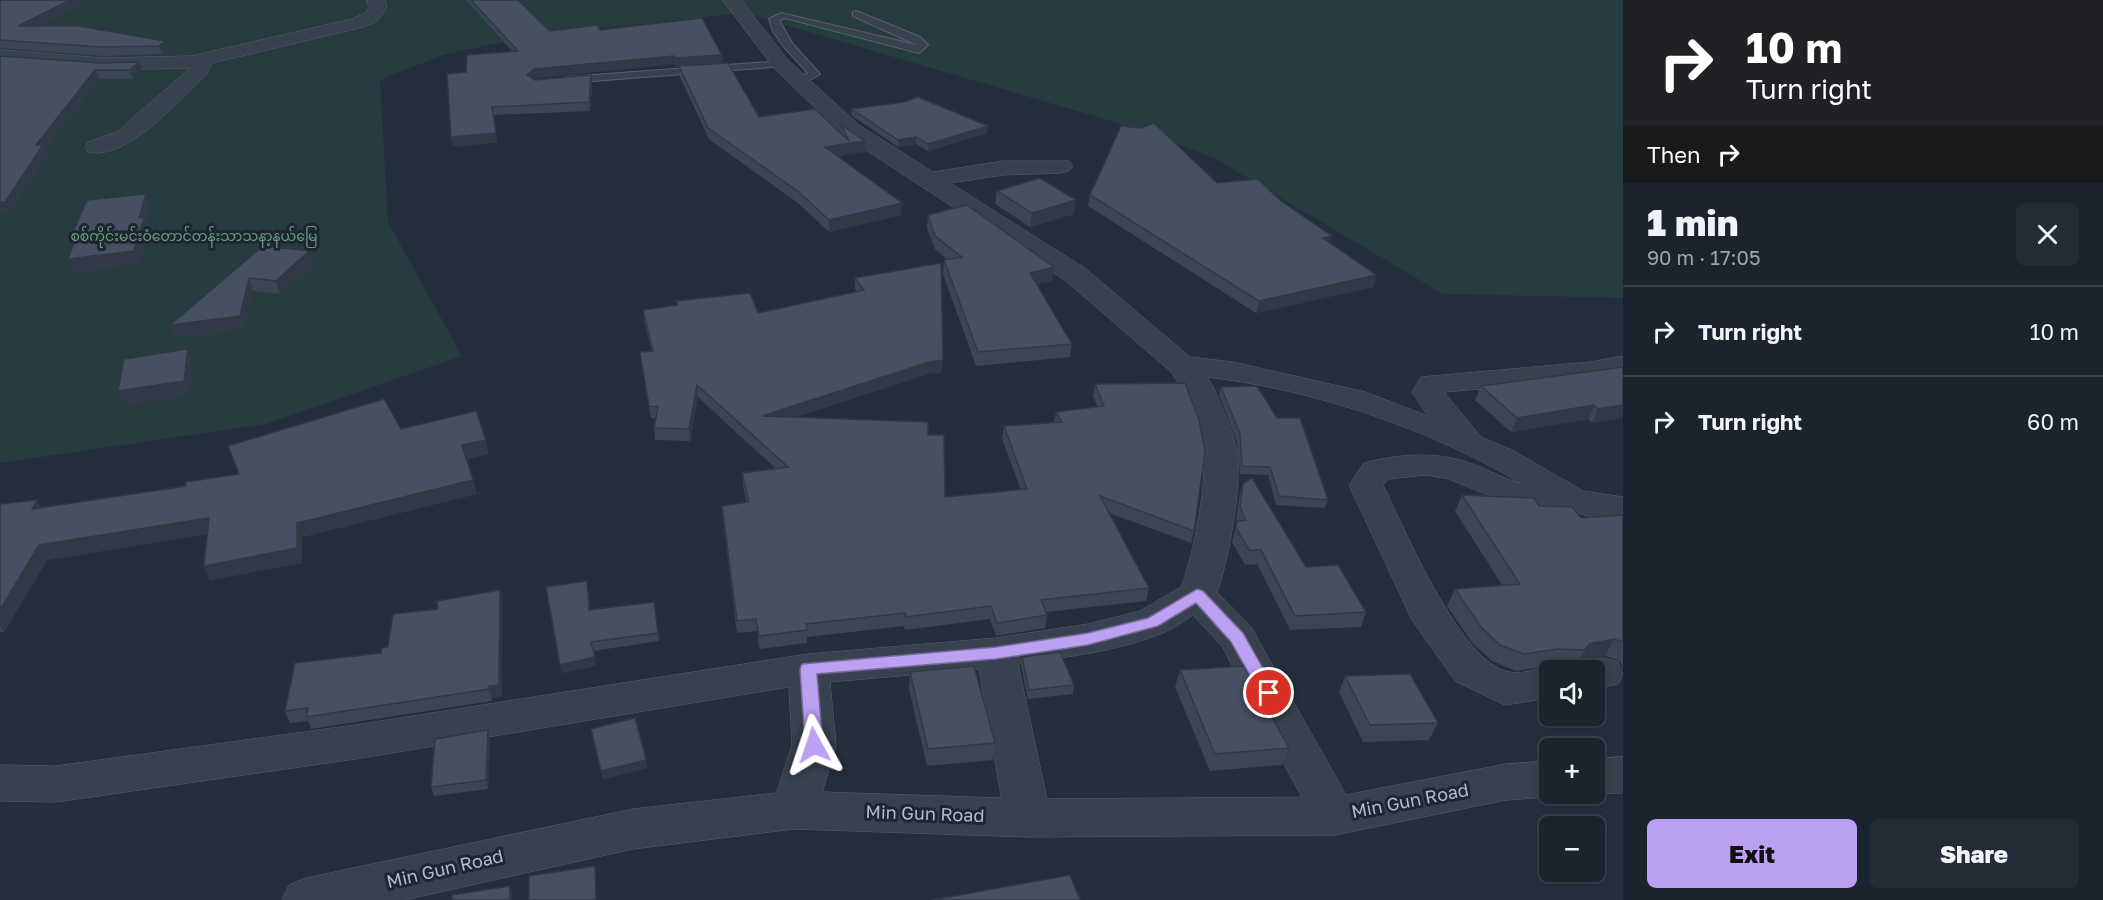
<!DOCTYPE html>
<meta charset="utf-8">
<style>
:root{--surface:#1b232e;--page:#242b36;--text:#f1f3f6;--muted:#a0a4aa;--line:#39404a;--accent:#bca0f2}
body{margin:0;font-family:"Golos Text","Noto Sans Myanmar",sans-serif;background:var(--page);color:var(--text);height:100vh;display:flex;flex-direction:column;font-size:22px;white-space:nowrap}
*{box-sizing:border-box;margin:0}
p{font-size:20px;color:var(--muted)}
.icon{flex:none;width:33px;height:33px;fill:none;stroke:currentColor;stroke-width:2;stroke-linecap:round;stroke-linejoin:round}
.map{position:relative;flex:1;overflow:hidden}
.panel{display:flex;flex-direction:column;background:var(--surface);width:480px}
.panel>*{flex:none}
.banner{background:#202124;color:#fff;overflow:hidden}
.controls{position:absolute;left:1539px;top:660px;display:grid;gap:12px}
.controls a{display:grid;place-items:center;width:66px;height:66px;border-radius:9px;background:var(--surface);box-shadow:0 3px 9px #0003,0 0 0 2px var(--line);font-size:30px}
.pin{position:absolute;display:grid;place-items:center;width:51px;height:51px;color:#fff;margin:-26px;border:3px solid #fff;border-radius:50%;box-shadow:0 2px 6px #0007}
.me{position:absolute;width:66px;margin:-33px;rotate:355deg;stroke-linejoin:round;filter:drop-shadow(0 0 4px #0008)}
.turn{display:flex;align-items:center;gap:21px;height:126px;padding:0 24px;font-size:27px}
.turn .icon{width:78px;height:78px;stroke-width:2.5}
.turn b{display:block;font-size:42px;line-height:51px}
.then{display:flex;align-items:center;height:57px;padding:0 24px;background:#0003;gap:12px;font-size:22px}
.round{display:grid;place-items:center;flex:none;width:63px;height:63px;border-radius:9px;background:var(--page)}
.head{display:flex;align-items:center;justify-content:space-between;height:102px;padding:0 24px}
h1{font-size:36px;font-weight:800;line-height:45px}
.button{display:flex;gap:12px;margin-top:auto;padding:12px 24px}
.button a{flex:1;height:69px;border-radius:9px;background:var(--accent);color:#111;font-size:24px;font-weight:800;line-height:69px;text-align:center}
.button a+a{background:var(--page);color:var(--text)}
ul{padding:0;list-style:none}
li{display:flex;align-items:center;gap:18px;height:90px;padding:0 24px;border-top:2px solid var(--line)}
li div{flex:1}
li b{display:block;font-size:22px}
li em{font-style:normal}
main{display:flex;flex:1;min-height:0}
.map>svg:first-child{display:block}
.green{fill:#263c3f}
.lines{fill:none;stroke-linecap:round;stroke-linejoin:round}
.service-casing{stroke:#565f6c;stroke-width:2}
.minor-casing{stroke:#565f6c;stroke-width:1}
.tertiary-casing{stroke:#565f6c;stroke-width:1}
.service{fill:#38414e;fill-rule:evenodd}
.minor{fill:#38414e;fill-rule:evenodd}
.tertiary{fill:#38414e;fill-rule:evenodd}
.wall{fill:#3b4654}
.shaded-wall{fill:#303945}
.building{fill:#455162;stroke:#303945;stroke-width:1.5}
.route{fill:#bca0f2;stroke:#7a689d;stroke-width:1.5}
.labels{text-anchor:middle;stroke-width:6;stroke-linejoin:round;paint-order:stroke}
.far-park-label{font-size:14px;fill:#6b9a76;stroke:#1d2633}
.near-street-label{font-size:18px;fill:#b4bcc9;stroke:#1d2633}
</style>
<main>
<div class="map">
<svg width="1623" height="900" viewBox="0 0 1623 900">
<rect width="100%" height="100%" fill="#242f3e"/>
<path class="green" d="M0,0H1623V298L1443,294L1214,158L1139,129L744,13L529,36L443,55L380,80L388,222L462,356L266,424L0,463Z"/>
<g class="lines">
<g class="service-casing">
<g id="service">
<path d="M856,11L920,37L928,45L919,53L785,18L779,20L792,43L820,74L803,84H795V80L808,73L784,47L773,31L769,19L781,13L917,45L853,16V12Z"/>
<path d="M781,61L786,64L785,66L567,83L561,80L567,77Z"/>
</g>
</g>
<g class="minor-casing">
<g id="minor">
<path d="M367,0H385L387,7L377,21L363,27L212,63L206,75C179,100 127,161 88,152L85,147L88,142L117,132L190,68L104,70L0,62V50L104,58L192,56L352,19L365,13L369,7Z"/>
<path d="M723,0H741L788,60L859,125L933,172L1003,161H1069L1073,166L1069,171L1061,173L1003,175L950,183L1086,269L1190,357L1233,362L1365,392L1428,416L1412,392L1421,377L1590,362L1623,356V374L1590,380L1444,392L1481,437L1514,451L1583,491L1623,497V519L1588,516L1567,510L1515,506L1449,479L1426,475L1388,479L1383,485C1405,529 1460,663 1509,672C1527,676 1541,663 1563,670H1550V698L1505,705L1455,681L1412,620L1349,485L1364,463C1399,454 1435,451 1470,463C1487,469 1504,479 1522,484C1431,429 1312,389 1207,377L1213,386C1221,407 1233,430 1237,451C1242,485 1229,560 1217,592L1251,627L1358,816L1351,830L1335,835L1319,830L1222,646L1193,615C1184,621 1175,628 1165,632C1121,651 1066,657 1018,664L1051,818L1044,832L1028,837L1012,832L1005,818L979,669L830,682L836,745L817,810L810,824L794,829L778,824L771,810L792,745L789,687L355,759L56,802L0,801V765L56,766L355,725L808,654L996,638L1088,624L1140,611L1181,587C1193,557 1208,482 1203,451C1200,427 1185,390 1170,371L1066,281L843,135L774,68Z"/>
<path d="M1604,658L1618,662L1623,675L1618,684L1594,689V670H1576L1580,663Z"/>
</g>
</g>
<g class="tertiary-casing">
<g id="tertiary">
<path d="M1623,757V793L1589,794H1594V759Z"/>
<path d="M1550,761V794H1561L1550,797L1506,800L1335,835L1028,837L794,829L633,849L404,900H282L289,885L306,878L633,809L794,791L1028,799L1335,797L1506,764Z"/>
</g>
</g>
<use href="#service" class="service"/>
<use href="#minor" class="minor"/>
<use href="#tertiary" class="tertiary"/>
</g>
<g class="wall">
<path d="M0,0L88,1L39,26L165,41L168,49L162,54L104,56L0,48Z"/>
<path d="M466,0H518L550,31L600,30L723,63L759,117L841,133V125L865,152L838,156L901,215L829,232L799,204L709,139L680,77L679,67H676L675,64L535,78L534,79L535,80L592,84L590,111L494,115L497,142L453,147L451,137L466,72L512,51Z"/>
<path d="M0,56L142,71L133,79H99L45,149L47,155L9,212L0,213Z"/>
<path d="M852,109L988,126L987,133L928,151L916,144L898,147L851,115Z"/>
<path d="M1217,183L1281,201L1330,243L1376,275L1373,287L1256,313L1088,206L1090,195Z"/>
<path d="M997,191L1074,214L1030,227L995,204Z"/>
<path d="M928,215L1052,281L1036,284L1072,344L1070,357L976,366L943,274L944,260H948L935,249L927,228Z"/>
<path d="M263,246L313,264L280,294L253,291L244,329L175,338L170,325Z"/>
<path d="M855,278L942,372L928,374L796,417L928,435L945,497L1021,490L1002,439L1004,426L1054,423L1056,412L1097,406L1093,396L1095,384L1194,531L1191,543L1109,513L1149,588L1146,601L1046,612L1047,615L1045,628L996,636L990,619L905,630L904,626L807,637V643L759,649L757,631L737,633L723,519L722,506L747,503L743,485L742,473L776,469L698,397L690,441L655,440L654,428L656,418H651L640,352L652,351L644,321L643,310L677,305L676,301L758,313L857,292L855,289Z"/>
<path d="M1623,367L1592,423L1588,419L1511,432L1475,400L1481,386Z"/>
<path d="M1221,387L1328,500L1325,508L1276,505L1268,475L1240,474L1237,442L1219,395Z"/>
<path d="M401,429L489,454L466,459L477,494L302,537V563L210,580L204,566L207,534L47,560L4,632H0V504L37,500L41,508L186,486L239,474L228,446Z"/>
<path d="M1243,484L1306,567L1366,612L1361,627L1290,630L1257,564L1245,565L1232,542L1237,523L1236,521L1239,498Z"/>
<path d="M1462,495L1539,506L1581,518L1623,515V670L1620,661L1605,656L1580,661L1575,667L1548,666L1516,671L1492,661L1473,644L1447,606L1455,589L1502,585L1455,511Z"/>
<path d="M500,590L502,602V696L492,698V701L311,729L308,721L290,723L285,711L381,653L438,609Z"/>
<path d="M589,590L590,609L654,602L659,641L593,651L596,666L562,673Z"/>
<path d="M1022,657L1074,685L1073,694L1028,699L1021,666Z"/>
<path d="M1180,670L1289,748L1282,765L1210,771L1175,687Z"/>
<path d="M910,672L995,743L993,760L927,766L909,689Z"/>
<path d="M1345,676L1438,723L1429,740L1363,742L1339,692Z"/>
<path d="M490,739L488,789L434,796L431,787Z"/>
</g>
<g class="shaded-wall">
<path d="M70,0L88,1L22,35L18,26Z"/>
<path d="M165,41L168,49L162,54L159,46Z"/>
<path d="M722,55L723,63L676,67L675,58Z"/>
<path d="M674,56L675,64L535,78L528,84L527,75L534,69Z"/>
<path d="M139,62L142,71L133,79L130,70Z"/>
<path d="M95,70L99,79L45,149L47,155L9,212L0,213V202L36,145Z"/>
<path d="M591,75L592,84L590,111L589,102Z"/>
<path d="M492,107L497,142L453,147L451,137Z"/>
<path d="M988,126L987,133L928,151V144Z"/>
<path d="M916,137V144L898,147V140Z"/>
<path d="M865,141V152L825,158V147Z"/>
<path d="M146,194L151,207L146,224L149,231L139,265L74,273L68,259L139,218Z"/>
<path d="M1076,200L1074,214L1030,227L1032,213Z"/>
<path d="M902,203L901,215L829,232V220Z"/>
<path d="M77,235V250L71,236Z"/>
<path d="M1332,236L1329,248L1323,238Z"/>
<path d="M309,251L313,264L280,294L276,281Z"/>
<path d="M1054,267L1052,281L1028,286L1030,273Z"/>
<path d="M1376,275L1373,287L1256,313L1259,301Z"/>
<path d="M249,278L253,291L244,329L175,338L170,325Z"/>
<path d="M188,349L194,364L189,396L124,407L118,391Z"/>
<path d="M943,360L942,372L928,374L763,428L762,416L929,362Z"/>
<path d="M697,385L698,397L690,441L689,429Z"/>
<path d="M1594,405L1588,419L1511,432L1517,418Z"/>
<path d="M1623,405V418L1592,423L1598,409Z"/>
<path d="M486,440L489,454L465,460L462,445Z"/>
<path d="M473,480L477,494L302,537V563L210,580L204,566L297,523Z"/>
<path d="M37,500L44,514L32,509Z"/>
<path d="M209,518L215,533L47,560L4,632L0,624V610L39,545Z"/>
<path d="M500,590L502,602V696L492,698V701L489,689Z"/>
<path d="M1614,639L1605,656L1580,661L1575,667L1589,644Z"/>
<path d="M595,657L596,666L562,673L560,665Z"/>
<path d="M488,730L490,739L488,789L486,780Z"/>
<path d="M646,760L648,768L602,780L601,771Z"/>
<path d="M595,866L596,874L597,900H596Z"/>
<path d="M510,886L512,894V900H510Z"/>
</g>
<g class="building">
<path d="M0,0H70L18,26H79L165,41L159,46L101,47L0,40Z"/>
<path d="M471,0H518L550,31L597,25L600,30L702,18L722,55L675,58L674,56L534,69L527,75L535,80L591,75L589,102L492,107L496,133L451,137L447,74L466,72L467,55L518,51Z"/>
<path d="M0,56L101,63L139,62L130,70H95L36,145H43L5,202H0Z"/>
<path d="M728,63L759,117L815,109L849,141L841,125L865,141L825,147L902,203L829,220L799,192L708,128L679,66Z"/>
<path d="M918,97L988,126L928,144L916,137L898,140L852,109L904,102Z"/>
<path d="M1154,123L1217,183L1258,179L1281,201L1332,236L1323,238L1376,275L1259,301L1090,195L1121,126L1140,128Z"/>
<path d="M1040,178L1076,200L1032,213L997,191Z"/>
<path d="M146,194L139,218L144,217L134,251L68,259L77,235L71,236L87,200Z"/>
<path d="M967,205L1054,267L1030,273L1072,344L978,352L944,260L962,257L935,236L928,215Z"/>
<path d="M263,246L309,251L276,281L249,278L240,316L170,325Z"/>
<path d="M941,263L943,360L929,362L762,416L928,422V435H944L945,497L1027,489L1004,426L1062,422L1056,412L1104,406L1095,384L1185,383L1199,420L1205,452L1194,531L1100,496L1149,588L1041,600L1047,615L997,623L991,606L906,617L905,613L806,624L807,630L759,636L756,619L737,621L722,506L749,502L742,473L788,467L697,385L689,429L654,428L658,407L649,406L640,352L653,351L643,310L678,305L676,301L750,293L758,313L864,290L855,278Z"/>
<path d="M188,349L184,381L118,391L124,359Z"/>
<path d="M1623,367V405L1598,409L1594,405L1517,418L1481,386Z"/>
<path d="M1257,386L1277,418H1300L1328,500L1279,496L1270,467L1242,466L1240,434L1221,387Z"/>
<path d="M384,399L401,429L476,411L486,440L462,445L473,480L297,523V548L204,566L209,518L39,545L0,610V504L37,500L32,509L186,486V482L239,474L228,446Z"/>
<path d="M1252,478L1306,567L1338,565L1366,612L1295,616L1261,550H1249L1236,528L1237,521L1246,520L1240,507L1243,484Z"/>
<path d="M1462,495L1534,498L1539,506L1572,507L1581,518L1623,515V642L1614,639L1589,644L1585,650L1557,649L1524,654L1500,645L1481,627L1455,589L1520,584Z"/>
<path d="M587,581L589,610L654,602L658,633L591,642L595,657L560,665L546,587Z"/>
<path d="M500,590L499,685L489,686V689L306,717L308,708L285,711L295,663L381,653L382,648L388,647L393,614L438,609L437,601Z"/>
<path d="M1060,652L1074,685L1029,690L1022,657Z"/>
<path d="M974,666L995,743L928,749L910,672Z"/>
<path d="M1244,666L1289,748L1215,754L1180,670Z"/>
<path d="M1410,674L1438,723L1370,725L1345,676Z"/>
<path d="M635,718L646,760L601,771L591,729Z"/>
<path d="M488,730L486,780L431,787L435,739Z"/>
<path d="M595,866L596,900H529V876Z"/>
<path d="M1070,875L1080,900H932Z"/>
<path d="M510,886V900H452V895Z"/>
</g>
<path class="route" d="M1197,589L1203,591L1243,633L1277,693L1275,698H1263L1231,642L1196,603L1158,626L1088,645L996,659L817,674L823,745L821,750L814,752L808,750L805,745L800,669L802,664L996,647L1088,633L1148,618Z"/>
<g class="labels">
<g class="far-park-label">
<text x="194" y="241">စစ်ကိုင်းမင်းဝံတောင်တန်းသာသနာ့နယ်မြေ</text>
</g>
<g class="near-street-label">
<text transform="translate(1410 801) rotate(-11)" y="6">Min Gun Road</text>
<text transform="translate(925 814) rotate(2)" y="6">Min Gun Road</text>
<text transform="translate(445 869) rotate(-13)" y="6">Min Gun Road</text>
</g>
</g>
</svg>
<div class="controls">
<a><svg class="icon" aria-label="sound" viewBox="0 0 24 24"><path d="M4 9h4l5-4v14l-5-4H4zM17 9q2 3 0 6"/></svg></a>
<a>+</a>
<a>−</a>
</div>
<div class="pin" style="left:1269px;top:693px;background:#d93025"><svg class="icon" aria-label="arrive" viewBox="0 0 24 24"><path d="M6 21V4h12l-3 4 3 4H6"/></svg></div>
<svg class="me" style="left:814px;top:745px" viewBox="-20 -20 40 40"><path d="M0-17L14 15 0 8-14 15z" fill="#bca0f2" stroke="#fff" stroke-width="4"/></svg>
</div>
<section class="panel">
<div class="banner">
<div class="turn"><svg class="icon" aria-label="right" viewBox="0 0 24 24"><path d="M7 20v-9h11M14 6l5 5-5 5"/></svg><div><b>10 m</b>Turn right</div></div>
<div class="then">Then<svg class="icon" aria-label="right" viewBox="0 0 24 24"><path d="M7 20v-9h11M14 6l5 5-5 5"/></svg></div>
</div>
<div class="head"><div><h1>1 min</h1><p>90 m · 17:05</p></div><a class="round"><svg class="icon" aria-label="close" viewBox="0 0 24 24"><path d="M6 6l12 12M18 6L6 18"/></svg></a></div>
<ul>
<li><svg class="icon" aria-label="right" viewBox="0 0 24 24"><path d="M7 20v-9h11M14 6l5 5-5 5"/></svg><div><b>Turn right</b></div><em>10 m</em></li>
<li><svg class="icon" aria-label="right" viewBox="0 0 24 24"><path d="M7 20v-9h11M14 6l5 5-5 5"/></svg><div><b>Turn right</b></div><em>60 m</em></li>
</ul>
<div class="button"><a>Exit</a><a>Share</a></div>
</section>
</main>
